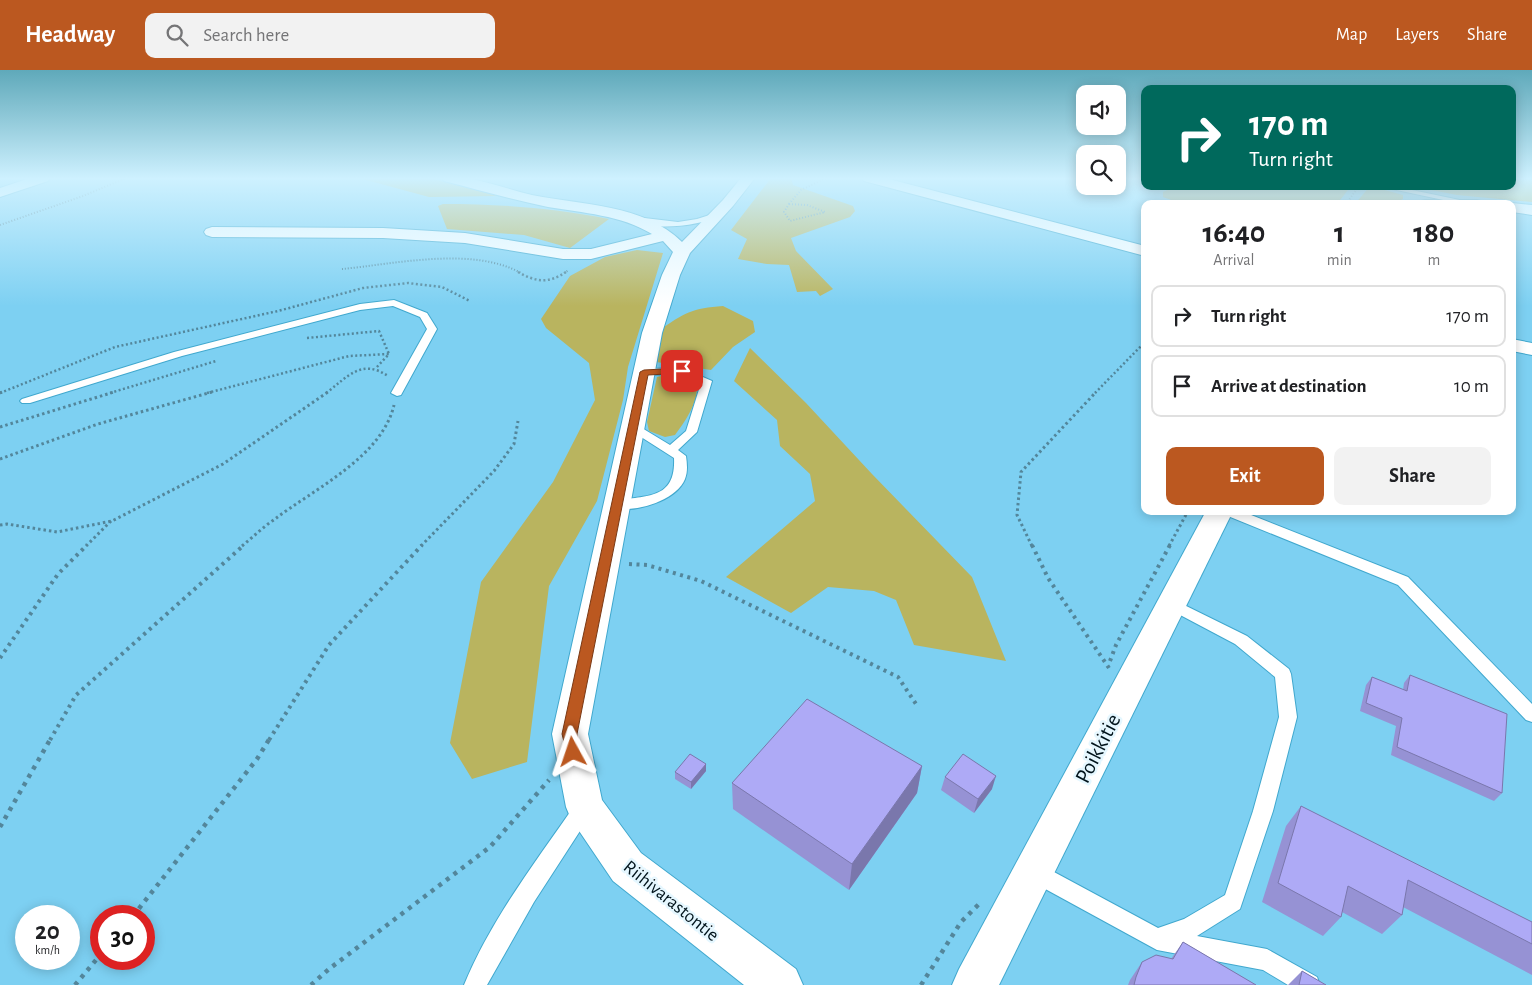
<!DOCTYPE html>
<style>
:root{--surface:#fff;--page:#f2f2f2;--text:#202124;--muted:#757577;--line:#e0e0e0;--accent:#bb5820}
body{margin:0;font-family:"Alegreya Sans",sans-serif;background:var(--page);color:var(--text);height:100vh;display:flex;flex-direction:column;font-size:19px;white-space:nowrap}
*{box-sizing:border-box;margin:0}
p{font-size:16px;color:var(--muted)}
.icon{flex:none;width:28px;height:28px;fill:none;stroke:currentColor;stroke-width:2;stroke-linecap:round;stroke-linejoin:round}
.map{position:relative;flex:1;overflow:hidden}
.drawer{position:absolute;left:1141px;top:130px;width:375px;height:315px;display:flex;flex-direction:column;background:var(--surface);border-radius:10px;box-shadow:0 2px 12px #0003}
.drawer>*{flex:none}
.hud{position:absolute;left:1141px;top:15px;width:375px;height:105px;border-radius:10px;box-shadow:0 2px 12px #0003;background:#00695c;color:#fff;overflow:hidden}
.tools{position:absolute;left:1076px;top:15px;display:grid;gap:10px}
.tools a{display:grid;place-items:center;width:50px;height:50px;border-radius:10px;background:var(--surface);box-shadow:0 2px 12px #0003;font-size:25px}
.speed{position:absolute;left:15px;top:835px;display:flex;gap:10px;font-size:25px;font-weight:700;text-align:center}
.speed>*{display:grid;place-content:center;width:65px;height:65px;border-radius:50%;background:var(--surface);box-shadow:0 2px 12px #0003;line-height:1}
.speed small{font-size:12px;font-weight:400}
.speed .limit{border:8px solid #d22;background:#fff;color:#111}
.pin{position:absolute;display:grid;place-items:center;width:42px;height:42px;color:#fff;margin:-21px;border-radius:10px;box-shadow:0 2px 8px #0006}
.me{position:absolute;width:55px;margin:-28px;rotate:355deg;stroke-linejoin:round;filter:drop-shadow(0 0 4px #0008)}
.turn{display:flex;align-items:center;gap:18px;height:105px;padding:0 25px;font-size:22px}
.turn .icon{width:65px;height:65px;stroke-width:2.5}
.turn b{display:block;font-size:35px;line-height:42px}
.eta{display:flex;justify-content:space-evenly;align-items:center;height:85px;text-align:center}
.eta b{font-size:30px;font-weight:700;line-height:35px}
.button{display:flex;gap:10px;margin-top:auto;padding:10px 25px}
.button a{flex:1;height:58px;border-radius:10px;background:var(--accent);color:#fff;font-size:20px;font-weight:700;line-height:58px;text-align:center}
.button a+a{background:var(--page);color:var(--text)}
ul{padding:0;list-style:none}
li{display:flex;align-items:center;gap:15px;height:62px;margin:0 10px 8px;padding:0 15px;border:2px solid var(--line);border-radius:10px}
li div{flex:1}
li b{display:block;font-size:19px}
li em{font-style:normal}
header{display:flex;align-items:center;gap:30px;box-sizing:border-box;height:70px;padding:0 25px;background:var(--accent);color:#fff}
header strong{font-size:24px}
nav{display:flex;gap:28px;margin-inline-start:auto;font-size:18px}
.search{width:350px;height:45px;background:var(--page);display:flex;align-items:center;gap:12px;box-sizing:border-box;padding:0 18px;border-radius:10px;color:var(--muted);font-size:19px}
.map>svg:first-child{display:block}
.built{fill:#7dd0f2;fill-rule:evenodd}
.green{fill:#b9b45f}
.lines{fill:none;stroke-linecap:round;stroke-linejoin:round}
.lane-casing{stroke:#41a8ce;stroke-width:2}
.street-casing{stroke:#41a8ce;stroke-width:2}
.path-far4{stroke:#53869b;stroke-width:2;stroke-dasharray:1 2;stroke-linecap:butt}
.path-far3{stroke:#53869b;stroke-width:2.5;stroke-dasharray:2 2.5;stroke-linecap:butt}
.path-far2{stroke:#53869b;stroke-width:3;stroke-dasharray:2.5 3;stroke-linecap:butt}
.path-far1{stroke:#53869b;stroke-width:4;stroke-dasharray:3 4.5;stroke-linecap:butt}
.path{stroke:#53869b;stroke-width:4.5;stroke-dasharray:4 5.5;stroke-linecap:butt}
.lane{fill:#fff;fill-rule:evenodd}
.street{fill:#fff;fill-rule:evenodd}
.wall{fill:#9692d4}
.shaded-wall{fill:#7a77ac}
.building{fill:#aeaaf6;stroke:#7a77ac}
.route{fill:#bb5820;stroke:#7a3915}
.labels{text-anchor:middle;stroke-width:5;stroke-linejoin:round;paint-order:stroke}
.street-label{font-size:19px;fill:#00131b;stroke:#e5f7ff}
.near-street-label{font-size:22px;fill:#00131b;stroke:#e5f7ff}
</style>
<header>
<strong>Headway</strong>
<div class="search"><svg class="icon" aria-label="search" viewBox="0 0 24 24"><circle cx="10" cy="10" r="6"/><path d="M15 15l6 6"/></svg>Search here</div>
<nav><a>Map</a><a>Layers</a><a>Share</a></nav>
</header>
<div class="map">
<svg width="1532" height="915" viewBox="0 0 1532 915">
<rect width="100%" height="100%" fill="#93dffe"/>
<path class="built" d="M0,108H1085V116H1118V108H1145V116H1512L1513,108H1532V915H0ZM1145,134H1512V441H1145ZM26,846H69V889H26ZM101,846H144V889H101Z"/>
<g class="green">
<path d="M359,108H429L498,126L429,127Z"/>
<path d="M771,108H791L793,115L853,136L855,141L850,147L791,168L796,181L833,219L820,226L816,221L797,222L789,195L767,194L738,189L747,169L731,160Z"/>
<path d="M1513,108H1532V132L1457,125L1411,116H1512Z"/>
<path d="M1176,116H1351L1337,134H1191L1174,131L1163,127V122Z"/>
<path d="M1370,116L1403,125V129L1392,134H1355Z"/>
<path d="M443,134C500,134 553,138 609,149L570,178L524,165L447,159L438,136Z"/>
<path d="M637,180L663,183L628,297L623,330L597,431L549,516L527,692L472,709L450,673L481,512L553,412L595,330L589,293L546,258L541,249L570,206L605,187Z"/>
<path d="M723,236L753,251L755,262L733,277L711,300L656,292L659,261C683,243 693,238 723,236Z"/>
<path d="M750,278L806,333L872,404L972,507L1006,591L914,575L896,530L874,521L828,517L791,543L726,507L815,431L810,404L780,376L777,350L734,311Z"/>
<path d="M674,303L696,310C701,329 686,350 675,365L665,367L649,361L647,352L657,307Z"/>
</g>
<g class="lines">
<g class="lane-casing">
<g id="lane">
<path d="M1378,116H1393L1474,133L1462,134Z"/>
<path d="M719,142L723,144L722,146C700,155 652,163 632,149L636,147L678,152L697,149Z"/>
<path d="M394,230L427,243L437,259L401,325L397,326L391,323L427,259L420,247L393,236L360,240L182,286L30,333H22L20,331L22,329L174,282L360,234Z"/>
<path d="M682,298L712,311L697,362L678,380L686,386C687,394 688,401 685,409C676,431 635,443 613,438L611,435L613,432C644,424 676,432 674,388L627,358L629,355H637L670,375L686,361L701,313L681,304L644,305L639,302L644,299Z"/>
<path d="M1221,441H1241L1408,507L1532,634V652L1526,650L1398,515L1223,444Z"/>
<path d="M1172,529L1247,566L1289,599L1291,604L1297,647L1273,741L1240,839L1197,866L1267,879L1317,907L1320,915H1288L1263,900L1157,880L1027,809L1024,802L1027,795L1034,792L1041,795L1158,858L1184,849L1225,825L1253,741L1279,647L1275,607L1235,574L1167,538L1164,534L1167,530Z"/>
<path d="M584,729L591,732L594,738L591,744L534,832L487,915H464C491,849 537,790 577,732Z"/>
</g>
</g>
<g class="street-casing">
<g id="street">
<path d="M30,108H50L48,111L0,127V118Z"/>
<path d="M442,108C450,108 458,107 465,108C487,111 510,120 532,125C581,135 644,134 682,172L723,130L741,108H755L733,136L690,183L680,205L662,263L588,664L602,730L641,783L796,899L803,915H744L613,811L571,749L566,737L552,664L642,263L662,205L673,182L663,171L591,189H563L465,173L383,168L212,167L206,165L204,162L206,159L212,157L383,158L465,163L563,179H591L652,164C621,145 583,143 548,137C513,130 479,120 444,111Z"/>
<path d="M862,108H885L1145,176V186L864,111Z"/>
<path d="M1426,130H1476L1481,131L1483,134H1419L1421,131Z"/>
<path d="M1512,133L1532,135V145L1512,142V134H1507Z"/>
<path d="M1512,269L1532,273V285L1512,281Z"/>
<path d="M1206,441H1233L999,915H952L959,899Z"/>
</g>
</g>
<g class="path-far4">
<path d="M789,134L807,135L825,142L790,151L784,142Z"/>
<path d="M789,134L801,120L826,108"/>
<path d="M1346,134L1359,116"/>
<path d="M0,155L83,126L126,108"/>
<path d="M342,199C395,194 472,176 521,203"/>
<path d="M564,203L569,200"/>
</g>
<g class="path-far3">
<path d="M518,202C536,212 548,214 566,202"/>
<path d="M307,268L379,261L389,284"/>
<path d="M0,323L115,277L278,241L363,218L408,213L442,217L470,231"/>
<path d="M110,323L216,291"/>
<path d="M207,323L349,286L389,284L376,298"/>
<path d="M326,323C348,307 361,288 388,306"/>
<path d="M1095,323L1145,272"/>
</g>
<g class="path-far2">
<path d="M0,323L2,322"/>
<path d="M0,357L114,322"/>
<path d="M0,389L98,354L212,322"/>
<path d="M0,455L7,454L57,462L112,451L223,394L328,322"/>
<path d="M86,476L111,451"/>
<path d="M242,476C253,467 263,457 275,449C314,419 382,387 394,335"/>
<path d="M421,476L494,401L514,374L518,351"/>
<path d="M1032,476L1017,445L1021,402L1096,322"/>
<path d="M1169,476L1188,441"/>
</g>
<g class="path-far1">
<path d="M1032,475L1048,508L1109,598"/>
<path d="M629,494L647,495L701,511L898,607L916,634"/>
<path d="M0,588L58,504L87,475"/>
<path d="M1110,591L1116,575L1170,475"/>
<path d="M50,670L76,625L244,475"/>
<path d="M269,670L329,575L422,475"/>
</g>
<g class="path">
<path d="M0,757L51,668"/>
<path d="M133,846L257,689L270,668"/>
<path d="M75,915L101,884"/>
<path d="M311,915L329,899L490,777L549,710"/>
<path d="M921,915L961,852L980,833"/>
</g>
<use href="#lane" class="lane"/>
<use href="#street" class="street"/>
</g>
<g class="wall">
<path d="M1410,605L1502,723L1494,731L1391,685L1396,656L1360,641L1366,615L1372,607L1403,620L1404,613Z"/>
<path d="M706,694V701L691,719L675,709V702Z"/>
<path d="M922,696L917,723L849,820L733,739L732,713Z"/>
<path d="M945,707L992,719L974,743L941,720Z"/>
<path d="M1301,736L1532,874V905L1403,837L1402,845L1382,864L1342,842L1341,847L1323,866L1262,832L1286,756Z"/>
<path d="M1183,872L1256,915H1128L1130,910L1142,892L1171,889Z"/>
<path d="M1302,901L1326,915H1288Z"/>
</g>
<g class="shaded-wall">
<path d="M706,694V701L691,719V712Z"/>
<path d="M922,696L917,723L849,820L852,794Z"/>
<path d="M996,706L992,719L974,743L978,729Z"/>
</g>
<g class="building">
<path d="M1410,605L1507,644L1502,723L1397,677L1402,648L1366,633L1372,607L1407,621Z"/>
<path d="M807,629L922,696L852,794L732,713Z"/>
<path d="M690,684L706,694L691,712L675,702Z"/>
<path d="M963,684L996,706L978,729L945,707Z"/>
<path d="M1301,736L1532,852V874L1408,810L1402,845L1348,816L1341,847L1278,813Z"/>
<path d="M1183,872L1256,915H1134L1136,907L1142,892L1156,885L1173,889Z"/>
<path d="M1302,901L1326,915H1299Z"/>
</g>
<linearGradient id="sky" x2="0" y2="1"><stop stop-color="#5fa9ba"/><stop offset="0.46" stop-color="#cef1ff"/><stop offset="1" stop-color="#cef1ff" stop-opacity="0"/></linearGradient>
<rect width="1532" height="236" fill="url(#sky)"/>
<path class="route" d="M682,298L686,301L685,303L648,305L577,664L581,682L578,687L573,689L568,687L562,664L640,302L644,300Z"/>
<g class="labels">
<g class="street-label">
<text transform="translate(672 830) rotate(39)" y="7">Riihivarastontie</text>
</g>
<g class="near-street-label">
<text transform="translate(1097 678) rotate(-63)" y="8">Poikkitie</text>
</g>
</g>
</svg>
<div class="tools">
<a><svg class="icon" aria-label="sound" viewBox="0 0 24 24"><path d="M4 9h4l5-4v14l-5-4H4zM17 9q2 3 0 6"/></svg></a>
<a><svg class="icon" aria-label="search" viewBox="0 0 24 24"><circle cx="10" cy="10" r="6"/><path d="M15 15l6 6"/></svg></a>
</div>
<div class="speed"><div>20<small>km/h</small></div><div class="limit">30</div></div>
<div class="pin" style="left:682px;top:301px;background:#d93025"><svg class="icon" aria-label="arrive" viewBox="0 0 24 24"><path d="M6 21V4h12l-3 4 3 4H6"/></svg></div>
<svg class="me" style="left:573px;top:682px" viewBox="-20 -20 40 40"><path d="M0-17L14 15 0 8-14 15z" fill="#bb5820" stroke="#fff" stroke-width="4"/></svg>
<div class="hud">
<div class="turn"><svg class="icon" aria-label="right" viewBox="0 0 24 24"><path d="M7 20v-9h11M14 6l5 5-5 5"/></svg><div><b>170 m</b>Turn right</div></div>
</div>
<section class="drawer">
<div class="eta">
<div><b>16:40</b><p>Arrival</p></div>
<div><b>1</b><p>min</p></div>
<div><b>180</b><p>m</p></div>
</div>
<ul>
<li><svg class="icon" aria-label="right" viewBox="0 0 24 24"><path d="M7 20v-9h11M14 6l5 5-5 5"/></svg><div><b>Turn right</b></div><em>170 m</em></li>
<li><svg class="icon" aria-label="arrive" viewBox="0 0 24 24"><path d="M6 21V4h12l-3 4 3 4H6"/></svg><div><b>Arrive at destination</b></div><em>10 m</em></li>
</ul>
<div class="button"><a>Exit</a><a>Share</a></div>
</section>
</div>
